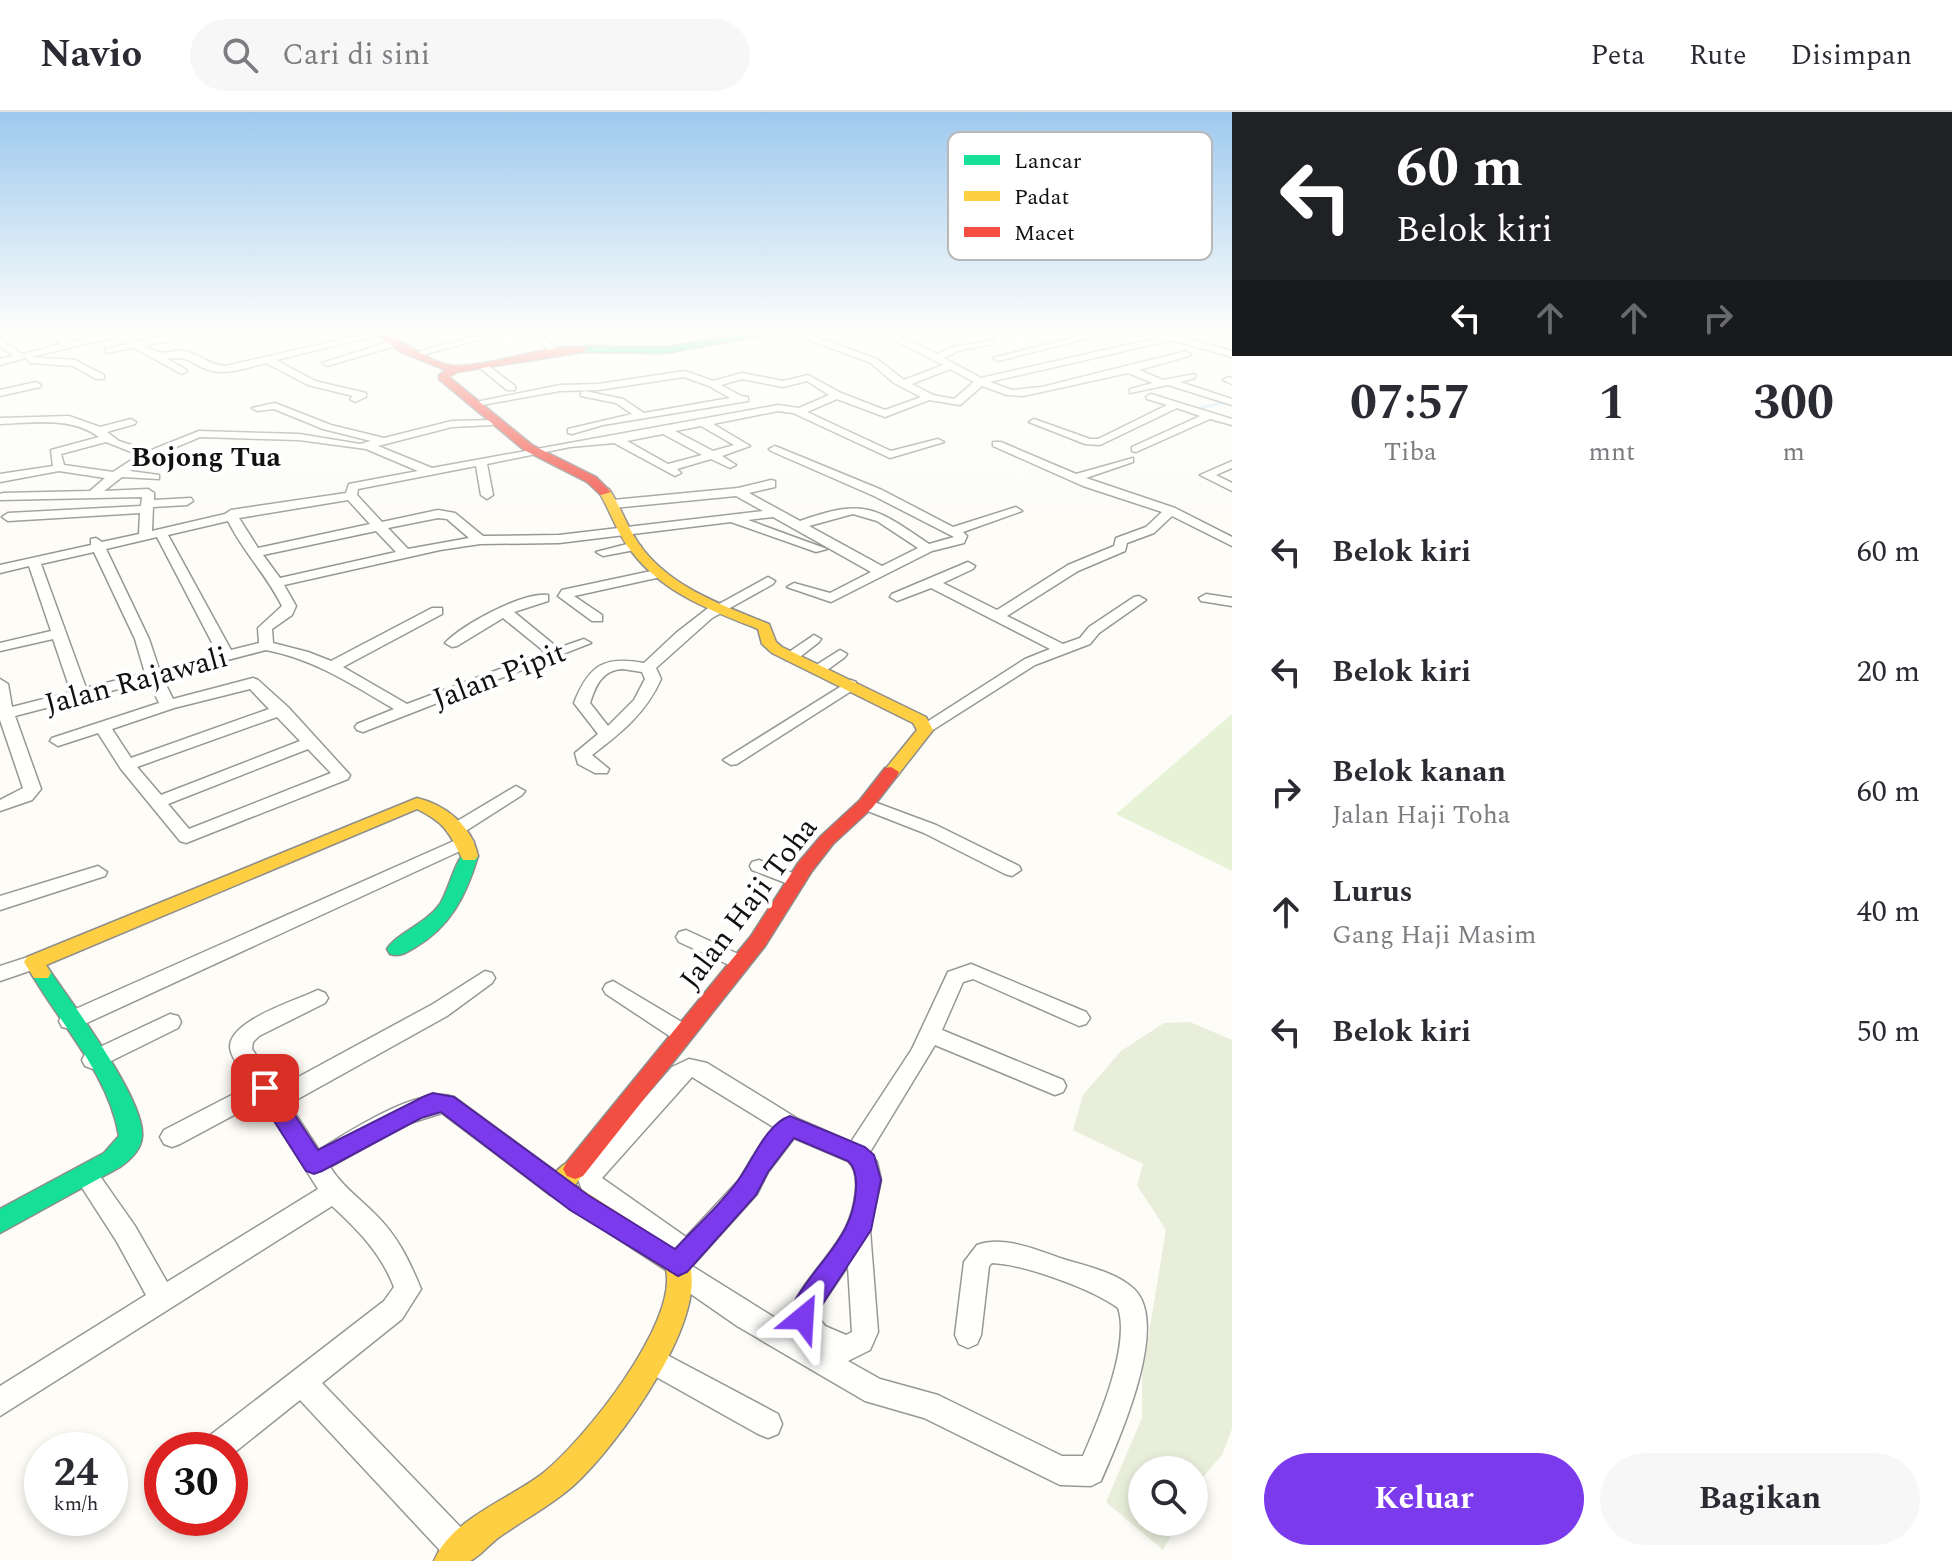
<!DOCTYPE html>
<html lang="id">
<style>
:root{--surface:#fff;--page:#f7f7f7;--text:#2b2b33;--muted:#7c7c81;--line:#e1e1e2;--accent:#7c3aed}
body{margin:0;font-family:Spectral,serif;background:var(--page);color:var(--text);height:100vh;display:flex;flex-direction:column;font-size:30px;white-space:nowrap}
*{box-sizing:border-box;margin:0}
p{font-size:26px;color:var(--muted)}
.icon{flex:none;width:44px;height:44px;fill:none;stroke:currentColor;stroke-width:2;stroke-linecap:round;stroke-linejoin:round}
.map{position:relative;flex:1;overflow:hidden}
.details{display:flex;flex-direction:column;background:var(--surface);width:720px}
.details>*{flex:none}
.banner{background:#202124;color:#fff;overflow:hidden}
.tools{position:absolute;left:1128px;top:1344px;display:grid;gap:16px}
.tools a{display:grid;place-items:center;width:80px;height:80px;border-radius:50%;background:var(--surface);box-shadow:0 4px 12px #0003;font-size:40px}
.speed{position:absolute;left:24px;top:1320px;display:flex;gap:16px;font-size:40px;font-weight:700;text-align:center}
.speed>*{display:grid;place-content:center;width:104px;height:104px;border-radius:50%;background:var(--surface);box-shadow:0 4px 12px #0003;line-height:1}
.speed small{font-size:20px;font-weight:400}
.speed .limit{border:12px solid #d22;background:#fff;color:#111}
.pin{position:absolute;display:grid;place-items:center;width:68px;height:68px;color:#fff;margin:-34px;border-radius:16px;box-shadow:0 4px 12px #0006}
.me{position:absolute;width:88px;margin:-44px;rotate:27deg;stroke-linejoin:round;filter:drop-shadow(0 0 6px #0008)}
.turn{display:flex;align-items:center;gap:28px;height:168px;padding:0 32px;font-size:36px}
.turn .icon{width:104px;height:104px;stroke-width:2.5}
.turn b{display:block;font-size:56px;line-height:68px}
.lanes{display:flex;align-items:center;height:76px;padding:0 32px;background:#0003;justify-content:center;gap:40px;direction:ltr}
.lanes .off{opacity:.35}
.eta{display:flex;justify-content:space-evenly;align-items:center;height:136px;text-align:center}
.eta b{font-size:48px;font-weight:700;line-height:56px}
.button{display:flex;gap:16px;margin-top:auto;padding:16px 32px}
.button a{flex:1;height:92px;border-radius:48px;background:var(--accent);color:#fff;font-size:32px;font-weight:700;line-height:92px;text-align:center}
.button a+a{background:var(--page);color:var(--text)}
ul{padding:0;list-style:none}
li{display:flex;align-items:center;gap:24px;height:120px;padding:0 32px}
li div{flex:1}
li b{display:block;font-size:30px}
li em{font-style:normal}
header{display:flex;align-items:center;gap:48px;box-sizing:border-box;height:112px;padding:0 40px;background:var(--surface);border-bottom:2px solid var(--line)}
header strong{font-size:38px}
nav{display:flex;gap:44px;margin-inline-start:auto;font-size:28px}
.search{width:560px;height:72px;background:var(--page);display:flex;align-items:center;gap:20px;box-sizing:border-box;padding:0 28px;border-radius:44px;color:var(--muted);font-size:30px}
main{display:flex;flex:1;min-height:0}
.map>svg:first-child{display:block}
.green{fill:#e7f3d7}
.cemetery{fill:#e9eedb}
.lines{fill:none;stroke-linecap:round;stroke-linejoin:round}
.stream{stroke:#cde8f7;stroke-width:3}
.street-casing{stroke:#979795;stroke-width:3}
.fast-casing{stroke:#8e8d8b;stroke-width:3}
.slow-casing{stroke:#8e8d8b;stroke-width:3}
.jam-casing{stroke:#8e8d8b;stroke-width:3}
.street{fill:#fffffe;fill-rule:evenodd}
.fast{fill:#16e098;fill-rule:evenodd}
.slow{fill:#ffcf43;fill-rule:evenodd}
.jam{fill:#f24e42;fill-rule:evenodd}
.route{fill:#7c3aed;stroke:#51269a;stroke-width:2}
.labels{text-anchor:middle;stroke-width:8;stroke-linejoin:round;paint-order:stroke}
.far-quarter-label{font-size:28px;font-weight:bold;fill:#111;stroke:#fff}
.street-label{font-size:30px;fill:#111;stroke:#fff}
.key{fill:#fff;stroke:#b8b8b8;stroke-width:2}
.key-label{font-size:22px;fill:#111}
</style>
<header>
<strong>Navio</strong>
<div class="search"><svg class="icon" aria-label="search" viewBox="0 0 24 24"><circle cx="10" cy="10" r="6"/><path d="M15 15l6 6"/></svg>Cari di sini</div>
<nav><a>Peta</a><a>Rute</a><a>Disimpan</a></nav>
</header>
<main>
<div class="map">
<svg width="1232" height="1449" viewBox="0 0 1232 1449">
<rect width="100%" height="100%" fill="#fdfcf7"/>
<path class="green" d="M1232,602V759L1116,702Z"/>
<path class="cemetery" d="M1190,910L1232,928V1317L1222,1343L1194,1375V1358H1142V1410H1175L1173,1420L1163,1438L1106,1390L1142,1306V1263L1166,1118L1137,1073L1143,1052L1073,1018L1083,983L1121,939L1164,911Z"/>
<g class="lines">
<g class="stream">
<path d="M773,225L789,220"/>
<path d="M1198,297L1232,288"/>
</g>
<g class="street-casing">
<g id="street">
<path d="M45,220H56L70,230L108,220H125L123,222L137,230L165,224L168,229L144,234C169,248 172,234 188,240C202,244 210,253 225,254L375,220L384,222L276,248L315,269L366,281V285L355,290L350,287L353,284L308,273L266,251C248,255 226,264 209,258C190,252 190,243 167,247L185,257L187,259L182,262L134,236L105,241V237L127,232L114,225L31,245L75,248L104,263V267H96L73,254L30,251L26,246L0,253V247L13,244L0,234V227L22,242L61,232Z"/>
<path d="M489,220H505L416,245L411,242Z"/>
<path d="M520,220C539,220 548,227 561,241L553,243L539,229Z"/>
<path d="M598,220H607L618,239H612Z"/>
<path d="M788,220H801L877,247L904,268L943,253L879,220H892L937,242L952,235L993,228V232L958,239L944,246L981,266L1162,225L1159,220H1166L1232,239V245L1172,228L990,270L1012,278L1042,275L1186,239L1191,242L1189,244L1139,258L1163,268L1195,262V266L1180,270L1232,287V293L1168,273L1130,281V277L1153,271L1128,261L1023,284L1007,283L982,274L960,293L929,288L885,305L837,287L807,300L891,339L938,327L944,330L890,346L793,301L778,299L713,312L750,334L722,344L736,353L730,356L711,347L677,357L681,361L675,364L614,331L570,335L487,352L493,383L487,387L481,383L476,354L358,377L357,383L382,410L438,398L455,401L483,424L559,423L763,399L736,384L613,396L607,392L613,388L738,376L771,368L775,369V375L749,381L800,409C864,386 875,395 929,432L954,425L874,384L771,339L769,337L775,334L882,378L953,415L1016,395L1022,399L963,420L967,424L964,431L932,439L831,490L787,475L794,471L830,481L871,460L773,405L748,408L827,437L816,440L731,410L559,431L480,432L440,438L284,473L296,494L292,503L272,517L273,531L308,540L331,549L432,496H442V502L343,555L407,592L545,540L503,506L457,534L452,535L445,531C462,513 522,480 548,483V489L514,500L558,536L584,527L591,531L363,620L357,618L355,615L357,612L394,597C353,573 314,547 266,538L162,565L173,587L253,566L258,568L288,595L350,663L348,667L186,731L180,729L121,657L98,621L58,634L50,629L52,626L159,591L149,569L15,604L41,677L32,688L0,699V688L23,676L0,608V567L8,572L12,595L71,580L53,527L0,539V531L51,519L29,454L0,461V453L91,433V427L96,426L102,430L139,422L140,401L8,409L2,405L8,401L141,394L142,385L0,388V382L3,381L90,379L105,366L59,359L0,370V362L53,354L51,338L99,325C70,304 34,311 0,312V306L69,304L100,315L131,307L136,310L135,312L107,320L119,329L149,339L199,319L299,322L360,332L371,329L323,317L274,297L257,299L252,296L275,291L331,313L384,326L452,309L496,308L497,310L492,313L452,315L378,334L432,356L778,293L799,296L829,283L807,269L783,275L742,267L721,273L741,284L748,285V289L603,313L572,322L568,321V317L632,302L616,291L581,284V280L585,279L623,287L644,301L730,286L709,274L684,265L598,278L560,279L476,294L471,291L560,273L598,272L685,259L713,269L742,261L783,269L808,263L841,281L885,298L921,285L894,271L871,251ZM950,257L974,270L954,287L933,283L912,272ZM701,314L734,333L713,339L675,319ZM663,322L702,343L668,352L627,329ZM200,325L299,328L366,337L418,359L349,372L346,381L231,398L225,402L152,419L153,395L187,393L193,389L191,386L154,388V381L148,377L104,379L122,365L159,367V363L130,359L141,350ZM106,330L139,343L113,360L64,353L61,342ZM348,388L370,412L258,436L239,406ZM853,402L877,409L918,436L882,454L809,414ZM438,406L447,407L469,426L408,437L388,416ZM228,409C244,441 266,462 282,494L258,516L259,531L231,538L168,423ZM376,419L396,440L280,466L263,443ZM157,425L218,542L159,557L149,527L106,437ZM94,440L135,527L145,561L86,576L41,452ZM250,577L269,597L131,646L112,617L174,596ZM277,605L300,629L161,683L137,655ZM308,637L331,661L189,717L168,692Z"/>
<path d="M1095,220H1112L998,249L993,246Z"/>
<path d="M392,229L395,230V234L327,254L322,251Z"/>
<path d="M480,252H486L515,274V278H507L480,256Z"/>
<path d="M1228,265L1232,266V272L1223,268Z"/>
<path d="M36,270L41,273L40,275L0,284V278Z"/>
<path d="M1151,282L1232,307V313L1210,307L1136,340L1132,339V335L1200,304L1177,296L1100,333L1085,332L1029,310L1034,307L1090,327H1098L1167,293L1147,287L1146,285Z"/>
<path d="M993,330H1001L1076,362L1133,346V350L1086,366L1175,396L1232,425V434L1172,404L1154,421L1127,431L1125,439L1078,459L1007,504L1063,532L1080,526L1089,515L1134,485L1139,484L1146,488L1099,521L1090,532L1035,553L925,623L919,621L917,618L919,615L1025,547L1050,537L931,476L897,489L890,485L892,482L968,450L975,454L973,457L943,471L997,498L1068,453L1114,434L1116,426L1146,415L1162,400L1083,374L993,334Z"/>
<path d="M1232,349V356L1216,363L1232,371V379L1200,363Z"/>
<path d="M635,430L641,434L640,437L603,444L596,440Z"/>
<path d="M656,458L661,459V465L574,484L602,503V509H592L558,484L562,478Z"/>
<path d="M768,465L775,469L773,472L712,506L656,556L661,567C646,601 621,621 592,643L609,657L607,661H595L578,652L575,641L598,622L574,591C589,553 604,544 644,551L676,521L712,493L719,492ZM623,557L642,560L645,567L634,588L608,614L590,591C596,573 602,558 623,557Z"/>
<path d="M1206,482L1232,486V494L1201,489L1199,486Z"/>
<path d="M814,523L821,527L819,530L796,548H786V542Z"/>
<path d="M840,538L847,542L845,545L823,561H813V555Z"/>
<path d="M851,568L856,570V576L737,652L731,653L723,648Z"/>
<path d="M516,674L525,679L522,683L461,722H449L446,718L449,714Z"/>
<path d="M866,687L936,713L1019,754L1021,758L1012,764L1005,762L924,721L860,696L857,692Z"/>
<path d="M465,724L471,726L474,730L471,734L78,915L70,917L62,915L59,909L62,903Z"/>
<path d="M759,748L803,765L805,769L796,775L752,758L750,754L752,750Z"/>
<path d="M98,754L107,760L105,764L0,798V784Z"/>
<path d="M686,818L747,846L750,851L747,856L740,858L679,830L676,825L679,820Z"/>
<path d="M34,843L41,845L44,850L41,855L0,869V854Z"/>
<path d="M971,852L1086,900L1090,906L1086,912L1079,914L973,867L963,870L942,918L1063,968L1066,974L1063,980L1055,983L935,933L870,1040L877,1050L881,1068L870,1118L878,1220L870,1238L848,1249L880,1267L938,1283L1062,1344H1083C1098,1309 1131,1233 1118,1196C1093,1177 1023,1152 992,1151L989,1154L981,1223L977,1232L968,1236L959,1232L955,1223L964,1150L977,1133C1005,1123 1038,1139 1066,1148C1087,1154 1117,1161 1134,1177C1171,1212 1118,1330 1101,1369L1091,1374L1060,1373L924,1306L865,1289L737,1214L675,1171L671,1163L674,1156L669,1147L671,1143L582,1078L577,1064L672,955L689,947L707,951L798,1007L851,1030L912,937L948,860ZM692,965L775,1016L752,1046L739,1068L686,1125L602,1066ZM794,1026L848,1049C863,1063 854,1098 846,1115C832,1144 805,1166 792,1195L791,1205L796,1219L692,1154L757,1082L768,1060ZM848,1154L852,1220L846,1223L825,1214L818,1205V1198Z"/>
<path d="M485,859L492,861L495,866L492,871L447,904L289,992L319,1038C349,1020 419,973 454,985L567,1068L570,1075L567,1082L558,1085L549,1082L442,1001L407,1012L330,1055C342,1074 358,1085 374,1101C397,1123 409,1148 421,1177L402,1207L322,1271L470,1425L474,1436L470,1447H448L300,1288L230,1344V1338H200L204,1328L384,1189L394,1175C381,1141 358,1118 332,1094L0,1304V1274L146,1183L117,1130L79,1071L75,1064L79,1057L87,1054L95,1057L135,1114L167,1170L318,1077L262,988L180,1032L172,1035L164,1032L160,1025L164,1018L251,973C245,963 235,952 231,940C221,912 291,890 311,881L318,878L325,881L328,886L325,891L259,924L253,930L252,937L278,976L433,892Z"/>
<path d="M613,869L690,915L693,921L690,927L682,929L674,927L606,882L603,877L606,872Z"/>
<path d="M170,902L178,904L181,910L178,916L101,954L93,957L85,954L82,948L85,942Z"/>
<path d="M652,1235L778,1302L782,1312L778,1322L768,1326L758,1322L642,1257L638,1248L642,1239Z"/>
</g>
</g>
<g class="fast-casing">
<g id="fast">
<path d="M757,220H779L666,241L583,240L578,237L583,234L666,235Z"/>
<path d="M469,738L478,744C466,784 450,815 414,836C405,841 400,845 390,842L387,837C397,821 426,812 440,792C449,779 456,742 469,738Z"/>
<path d="M41,854L48,856C70,889 146,988 142,1025C141,1038 130,1048 120,1055L0,1121V1097L104,1041L119,1024C109,963 61,913 31,861L34,856Z"/>
</g>
</g>
<g class="slow-casing">
<g id="slow">
<path d="M601,377H609C621,395 627,415 639,432C669,475 722,493 769,512L776,530L782,535L926,605L933,618L897,664L891,665L883,660L917,618L913,611L772,541L762,532L758,517C712,499 663,481 632,440C617,422 611,400 599,380Z"/>
<path d="M417,686C446,693 472,714 478,744L475,748H463C449,721 447,712 417,697L46,853L51,861L48,866H34L24,850L27,845Z"/>
<path d="M575,1047L583,1050L587,1057L575,1073L686,1144C717,1199 615,1337 573,1374C550,1394 523,1408 498,1426C490,1432 479,1445 470,1449C461,1449 443,1449 434,1449C451,1407 508,1388 542,1362C584,1329 678,1211 666,1158L549,1082L546,1075C552,1063 562,1051 575,1047Z"/>
</g>
</g>
<g class="jam-casing">
<g id="jam">
<path d="M374,220C398,220 430,255 458,254C500,253 544,232 586,235L588,237L583,240L457,260L449,265L532,333L596,365L611,380L601,383L587,370L524,338L439,267V263L446,258L401,240Z"/>
<path d="M891,655L899,660L897,664L872,696L833,732L812,759L765,834L583,1064L575,1067L567,1064L563,1057L567,1050L751,824L798,751L821,724L860,688L885,656Z"/>
</g>
</g>
<use href="#street" class="street"/>
<use href="#fast" class="fast"/>
<use href="#slow" class="slow"/>
<use href="#jam" class="jam"/>
</g>
<linearGradient id="sky" x2="0" y2="1"><stop stop-color="#9dc9ee"/><stop offset="0.52" stop-color="#fefefb"/><stop offset="1" stop-color="#fefefb" stop-opacity="0"/></linearGradient>
<rect width="1232" height="423" fill="url(#sky)"/>
<path class="route" d="M265,967L273,970L318,1038L425,984L433,981L454,985L588,1083L675,1137C696,1114 722,1092 739,1067C753,1048 766,1012 790,1004L865,1035L874,1043L881,1068L871,1118L818,1199L813,1215L803,1219L794,1215L790,1206L792,1195C805,1166 832,1144 846,1115C854,1099 863,1062 848,1049L794,1026L768,1060L756,1083L687,1160L678,1164L570,1098L441,1000L421,1006L322,1059L314,1062L306,1059L253,976L257,970Z"/>
<g class="labels">
<g class="far-quarter-label">
<text x="206" y="354">Bojong Tua</text>
</g>
<g class="street-label">
<text transform="translate(499 563) rotate(-21)" y="10">Jalan Pipit</text>
<text transform="translate(136 568) rotate(-15)" y="10">Jalan Rajawali</text>
<text transform="translate(748 791) rotate(-53)" y="10">Jalan Haji Toha</text>
</g>
</g>
<rect x="948" y="20" width="264" height="128" rx="12" class="key"/>
<rect x="964" y="43" width="36" height="10" fill="#16e098"/>
<rect x="964" y="79" width="36" height="10" fill="#ffcf43"/>
<rect x="964" y="115" width="36" height="10" fill="#f24e42"/>
<g class="key-label">
<text x="1014" y="56">Lancar</text>
<text x="1014" y="92">Padat</text>
<text x="1014" y="128">Macet</text>
</g>
</svg>
<div class="tools">
<a><svg class="icon" aria-label="search" viewBox="0 0 24 24"><circle cx="10" cy="10" r="6"/><path d="M15 15l6 6"/></svg></a>
</div>
<div class="speed"><div>24<small>km/h</small></div><div class="limit">30</div></div>
<div class="pin" style="left:265px;top:976px;background:#d93025"><svg class="icon" aria-label="arrive" viewBox="0 0 24 24"><path d="M6 21V4h12l-3 4 3 4H6"/></svg></div>
<svg class="me" style="left:803px;top:1206px" viewBox="-20 -20 40 40"><path d="M0-17L14 15 0 8-14 15z" fill="#7c3aed" stroke="#fff" stroke-width="4"/></svg>
</div>
<section class="details">
<div class="banner">
<div class="turn"><svg class="icon" aria-label="left" viewBox="0 0 24 24"><path d="M17 20v-9H6M10 6l-5 5 5 5"/></svg><div><b>60 m</b>Belok kiri</div></div>
<div class="lanes"><svg class="icon" aria-label="left" viewBox="0 0 24 24"><path d="M17 20v-9H6M10 6l-5 5 5 5"/></svg><svg class="icon off" aria-label="ahead" viewBox="0 0 24 24"><path d="M12 20V5M6 11l6-6 6 6"/></svg><svg class="icon off" aria-label="ahead" viewBox="0 0 24 24"><path d="M12 20V5M6 11l6-6 6 6"/></svg><svg class="icon off" aria-label="right" viewBox="0 0 24 24"><path d="M7 20v-9h11M14 6l5 5-5 5"/></svg></div>
</div>
<div class="eta">
<div><b>07:57</b><p>Tiba</p></div>
<div><b>1</b><p>mnt</p></div>
<div><b>300</b><p>m</p></div>
</div>
<ul>
<li><svg class="icon" aria-label="left" viewBox="0 0 24 24"><path d="M17 20v-9H6M10 6l-5 5 5 5"/></svg><div><b>Belok kiri</b></div><em>60 m</em></li>
<li><svg class="icon" aria-label="left" viewBox="0 0 24 24"><path d="M17 20v-9H6M10 6l-5 5 5 5"/></svg><div><b>Belok kiri</b></div><em>20 m</em></li>
<li><svg class="icon" aria-label="right" viewBox="0 0 24 24"><path d="M7 20v-9h11M14 6l5 5-5 5"/></svg><div><b>Belok kanan</b><p>Jalan Haji Toha</p></div><em>60 m</em></li>
<li><svg class="icon" aria-label="ahead" viewBox="0 0 24 24"><path d="M12 20V5M6 11l6-6 6 6"/></svg><div><b>Lurus</b><p>Gang Haji Masim</p></div><em>40 m</em></li>
<li><svg class="icon" aria-label="left" viewBox="0 0 24 24"><path d="M17 20v-9H6M10 6l-5 5 5 5"/></svg><div><b>Belok kiri</b></div><em>50 m</em></li>
</ul>
<div class="button"><a>Keluar</a><a>Bagikan</a></div>
</section>
</main>
